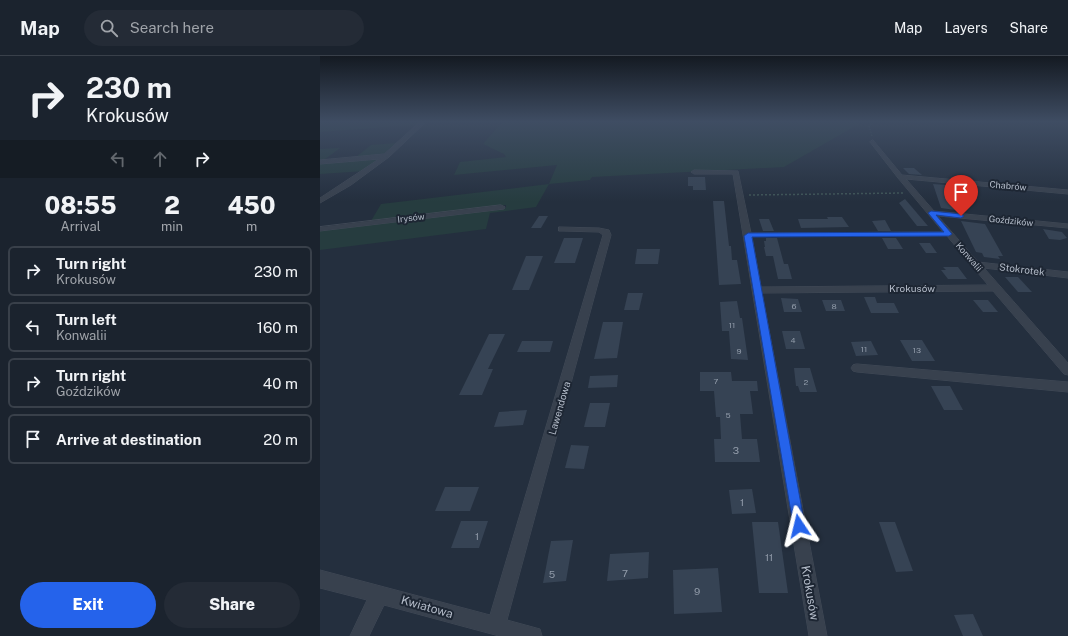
<!DOCTYPE html>
<meta charset="utf-8">
<style>
:root{--surface:#1b232e;--page:#242b36;--text:#f1f3f6;--muted:#a0a4aa;--line:#39404a;--accent:#2563eb}
body{margin:0;font-family:"Public Sans",sans-serif;background:var(--page);color:var(--text);height:100vh;display:flex;flex-direction:column;font-size:15px;white-space:nowrap}
*{box-sizing:border-box;margin:0}
p{font-size:13px;color:var(--muted)}
.icon{flex:none;width:22px;height:22px;fill:none;stroke:currentColor;stroke-width:2;stroke-linecap:round;stroke-linejoin:round}
.map{position:relative;flex:1;overflow:hidden}
.details{display:flex;flex-direction:column;background:var(--surface);width:320px}
.details>*{flex:none}
.guide{background:#1b232e;color:var(--text);overflow:hidden}
.pin{position:absolute;display:grid;place-items:center;width:34px;height:34px;color:#fff;margin:-41px -17px;border-radius:50% 50% 50% 0;rotate:-45deg;box-shadow:0 0 4px #0007}
.pin .icon{rotate:45deg}
.me{position:absolute;width:44px;margin:-22px;rotate:350deg;stroke-linejoin:round;filter:drop-shadow(0 0 3px #0008)}
.turn{display:flex;align-items:center;gap:14px;height:84px;padding:0 20px;font-size:18px}
.turn .icon{width:52px;height:52px;stroke-width:2.5}
.turn b{display:block;font-size:28px;line-height:34px}
.lanes{display:flex;align-items:center;height:38px;padding:0 20px;background:#0003;justify-content:center;gap:20px;direction:ltr}
.lanes .off{opacity:.35}
.eta{display:flex;justify-content:space-evenly;align-items:center;height:68px;text-align:center}
.eta b{font-size:24px;font-weight:800;line-height:28px}
.action{display:flex;gap:8px;margin-top:auto;padding:8px 20px}
.action a{flex:1;height:46px;border-radius:24px;background:var(--accent);color:#fff;font-size:16px;font-weight:800;line-height:46px;text-align:center}
.action a+a{background:var(--page);color:var(--text)}
ul{padding:0;list-style:none}
li{display:flex;align-items:center;gap:12px;height:50px;margin:0 8px 6px;padding:0 12px;border:2px solid var(--line);border-radius:6px}
li div{flex:1}
li b{display:block;font-size:15px}
li em{font-style:normal}
header{display:flex;align-items:center;gap:24px;box-sizing:border-box;height:56px;padding:0 20px;background:var(--surface);border-bottom:1px solid var(--line)}
header strong{font-size:19px}
nav{display:flex;gap:22px;margin-inline-start:auto;font-size:14px}
.search{width:280px;height:36px;background:var(--page);display:flex;align-items:center;gap:10px;box-sizing:border-box;padding:0 14px;border-radius:22px;color:var(--muted);font-size:15px}
main{display:flex;flex:1;min-height:0}
.map>svg:first-child{display:block}
.green{fill:#263c3f}
.building{fill:#364354}
.lines{fill:none;stroke-linecap:round;stroke-linejoin:round}
.street-casing{stroke:#414a57;stroke-width:1}
.path-far1{stroke:#3f5557;stroke-width:1;stroke-dasharray:1.5 1.5;stroke-linecap:butt}
.path{stroke:#3f5557;stroke-width:1.5;stroke-dasharray:2 2;stroke-linecap:butt}
.street{fill:#38414e;fill-rule:evenodd}
.route{fill:#2563eb;stroke:#184099}
.labels{text-anchor:middle;stroke-width:4;stroke-linejoin:round;paint-order:stroke}
.number-label{font-size:8px;fill:#929caa}
.far-street-label{font-size:9px;fill:#b4bcc9;stroke:#1d2633}
.street-label{font-size:10px;fill:#b4bcc9;stroke:#1d2633}
.near-number-label{font-size:10px;fill:#929caa}
.near-street-label{font-size:12px;fill:#b4bcc9;stroke:#1d2633}
</style>
<header>
<strong>Map</strong>
<div class="search"><svg class="icon" aria-label="search" viewBox="0 0 24 24"><circle cx="10" cy="10" r="6"/><path d="M15 15l6 6"/></svg>Search here</div>
<nav><a>Map</a><a>Layers</a><a>Share</a></nav>
</header>
<main>
<section class="details">
<div class="guide">
<div class="turn"><svg class="icon" aria-label="right" viewBox="0 0 24 24"><path d="M7 20v-9h11M14 6l5 5-5 5"/></svg><div><b>230 m</b>Krokusów</div></div>
<div class="lanes"><svg class="icon off" aria-label="left" viewBox="0 0 24 24"><path d="M17 20v-9H6M10 6l-5 5 5 5"/></svg><svg class="icon off" aria-label="ahead" viewBox="0 0 24 24"><path d="M12 20V5M6 11l6-6 6 6"/></svg><svg class="icon" aria-label="right" viewBox="0 0 24 24"><path d="M7 20v-9h11M14 6l5 5-5 5"/></svg></div>
</div>
<div class="eta">
<div><b>08:55</b><p>Arrival</p></div>
<div><b>2</b><p>min</p></div>
<div><b>450</b><p>m</p></div>
</div>
<ul>
<li><svg class="icon" aria-label="right" viewBox="0 0 24 24"><path d="M7 20v-9h11M14 6l5 5-5 5"/></svg><div><b>Turn right</b><p>Krokusów</p></div><em>230 m</em></li>
<li><svg class="icon" aria-label="left" viewBox="0 0 24 24"><path d="M17 20v-9H6M10 6l-5 5 5 5"/></svg><div><b>Turn left</b><p>Konwalii</p></div><em>160 m</em></li>
<li><svg class="icon" aria-label="right" viewBox="0 0 24 24"><path d="M7 20v-9h11M14 6l5 5-5 5"/></svg><div><b>Turn right</b><p>Goździków</p></div><em>40 m</em></li>
<li><svg class="icon" aria-label="arrive" viewBox="0 0 24 24"><path d="M6 21V4h12l-3 4 3 4H6"/></svg><div><b>Arrive at destination</b></div><em>20 m</em></li>
</ul>
<div class="action"><a>Exit</a><a>Share</a></div>
</section>
<div class="map">
<svg width="748" height="580" viewBox="0 0 748 580">
<rect width="100%" height="100%" fill="#242f3e"/>
<g class="green">
<path d="M0,65H101L96,69L0,76Z"/>
<path d="M183,65H544L464,111L272,121L270,124L229,128L216,151L170,157L166,173L0,194V175L186,152V149L51,165L61,148L229,128L237,109L134,119L140,106L186,101L184,98L163,88Z"/>
<path d="M76,87L45,115L0,118V93L20,92L4,104L36,101L51,89Z"/>
</g>
<g class="building">
<path d="M583,112H594L602,119L589,118Z"/>
<path d="M368,121H385L386,134H373V130H368Z"/>
<path d="M613,128L626,129L635,154L621,152Z"/>
<path d="M585,143L608,170H597L579,147Z"/>
<path d="M393,145H404L409,190H411L412,204H417L421,228L399,229Z"/>
<path d="M219,160H228L221,172H211Z"/>
<path d="M507,161H522L529,171L481,172L478,163H508Z"/>
<path d="M439,163H449L454,175H443Z"/>
<path d="M565,164L571,175H558L552,165Z"/>
<path d="M641,165L665,168L683,200H678L680,203L664,201L662,197L656,196Z"/>
<path d="M723,173L742,176L747,182L740,184L729,183Z"/>
<path d="M244,182H263L255,207H234Z"/>
<path d="M446,182H457L464,208H468L472,223H458L453,200H446L444,191H445L444,185H446Z"/>
<path d="M562,182H576L583,193H568Z"/>
<path d="M599,187H610L617,197H606Z"/>
<path d="M317,193H340L338,208H315Z"/>
<path d="M206,200H223L209,234H192Z"/>
<path d="M623,211H638L647,223H628L621,214H626Z"/>
<path d="M685,221H698L712,236H698Z"/>
<path d="M308,237H323L319,254H304Z"/>
<path d="M544,241H555L557,247H574L579,257H551Z"/>
<path d="M461,242L478,243L482,256H464Z"/>
<path d="M502,244H521L525,255H506Z"/>
<path d="M653,244H668L678,256H663Z"/>
<path d="M417,245L420,262H422L428,304L411,303L409,275H402L400,246Z"/>
<path d="M283,266H303L297,302L274,303Z"/>
<path d="M462,275H480L485,293H466Z"/>
<path d="M169,278H185L168,313H173L162,339H139Z"/>
<path d="M580,284H602L615,305H592Z"/>
<path d="M202,285H233L230,296H197Z"/>
<path d="M551,285L558,299L536,300L531,286Z"/>
<path d="M474,312H490L497,336H480L478,330H476Z"/>
<path d="M380,316H411L412,325H437L438,335H430L433,358H420L422,383H437L440,406H395L394,383H401L400,361H396L394,335H380Z"/>
<path d="M298,319L297,331L268,332L270,320Z"/>
<path d="M611,330H630L643,354H624Z"/>
<path d="M270,347H290L285,371H264Z"/>
<path d="M207,354L203,369L174,371L179,356Z"/>
<path d="M251,389L269,390L264,413L245,412Z"/>
<path d="M125,431H159L150,455H115Z"/>
<path d="M432,433L436,457L412,458L409,434Z"/>
<path d="M141,465H168L159,492H131Z"/>
<path d="M432,466H458L468,537H439Z"/>
<path d="M559,466H575L593,515L576,516Z"/>
<path d="M253,484L246,525L223,527L231,485Z"/>
<path d="M329,496L328,522L287,525L290,498Z"/>
<path d="M398,512L402,556L354,558L353,514Z"/>
<path d="M653,558L663,580H643L634,559Z"/>
</g>
<g class="lines">
<g class="street-casing">
<g id="street">
<path d="M101,65H107L69,101L31,129L0,147V142L59,103L0,108V104L64,98Z"/>
<path d="M553,84L582,119L748,134V138L586,123L614,155L748,168V172L618,160L658,206L748,216V222L664,212L748,307V319L744,318L673,235L442,237L507,580H489L413,118H374L371,116L374,114L418,115L431,177L623,176L578,122L550,86ZM627,180L668,229L441,231L432,181Z"/>
<path d="M181,149L185,151L184,153L0,175V171Z"/>
<path d="M239,171L279,172L289,174L291,179L187,564L220,573L222,580H179L64,549L49,580H30L47,544L0,532V514L170,559L283,179L279,176L242,175H239Z"/>
<path d="M537,308L748,326V336L537,316L533,315L531,312L533,309Z"/>
</g>
</g>
<path class="path-far1" d="M552,80L549,70L556,65"/>
<path class="path" d="M429,139L584,137"/>
<use href="#street" class="street"/>
</g>
<linearGradient id="sky" x2="0" y2="1"><stop stop-color="#141a22"/><stop offset="0.45" stop-color="#3f4d63"/><stop offset="1" stop-color="#3f4d63" stop-opacity="0"/></linearGradient>
<rect width="748" height="146" fill="url(#sky)"/>
<path class="route" d="M611,155L641,158L644,160L641,162L616,159L632,178L629,180L432,181L485,470L483,474L479,476L474,474L424,180L428,177L624,176L608,157Z"/>
<g class="labels">
<g class="number-label">
<text x="474" y="253">6</text>
<text x="514" y="253">8</text>
<text x="412" y="272">11</text>
<text x="473" y="287">4</text>
<text x="544" y="296">11</text>
<text x="597" y="297">13</text>
<text x="419" y="298">9</text>
<text x="396" y="328">7</text>
<text x="486" y="329">2</text>
<text x="408" y="362">5</text>
</g>
<g class="far-street-label">
<text transform="translate(688 130) rotate(5)" y="3">Chabrów</text>
<text transform="translate(91 162) rotate(-7)" y="3">Irysów</text>
<text transform="translate(691 165) rotate(6)" y="3">Goździków</text>
<text transform="translate(649 201) rotate(49)" y="3">Konwalii</text>
</g>
<g class="street-label">
<text transform="translate(702 213) rotate(7)" y="4">Stokrotek</text>
<text x="592" y="236">Krokusów</text>
<text transform="translate(239 352) rotate(-74)" y="4">Lawendowa</text>
</g>
<g class="near-number-label">
<text x="416" y="398">3</text>
<text x="422" y="450">1</text>
<text x="157" y="484">1</text>
<text x="449" y="505">11</text>
<text x="305" y="521">7</text>
<text x="232" y="522">5</text>
<text x="377" y="539">9</text>
</g>
<g class="near-street-label">
<text transform="translate(490 537) rotate(80)" y="4">Krokusów</text>
<text transform="translate(107 551) rotate(16)" y="4">Kwiatowa</text>
</g>
</g>
</svg>
<div class="pin" style="left:641px;top:160px;background:#d93025"><svg class="icon" aria-label="arrive" viewBox="0 0 24 24"><path d="M6 21V4h12l-3 4 3 4H6"/></svg></div>
<svg class="me" style="left:479px;top:470px" viewBox="-20 -20 40 40"><path d="M0-17L14 15 0 8-14 15z" fill="#2563eb" stroke="#fff" stroke-width="4"/></svg>
</div>
</main>
